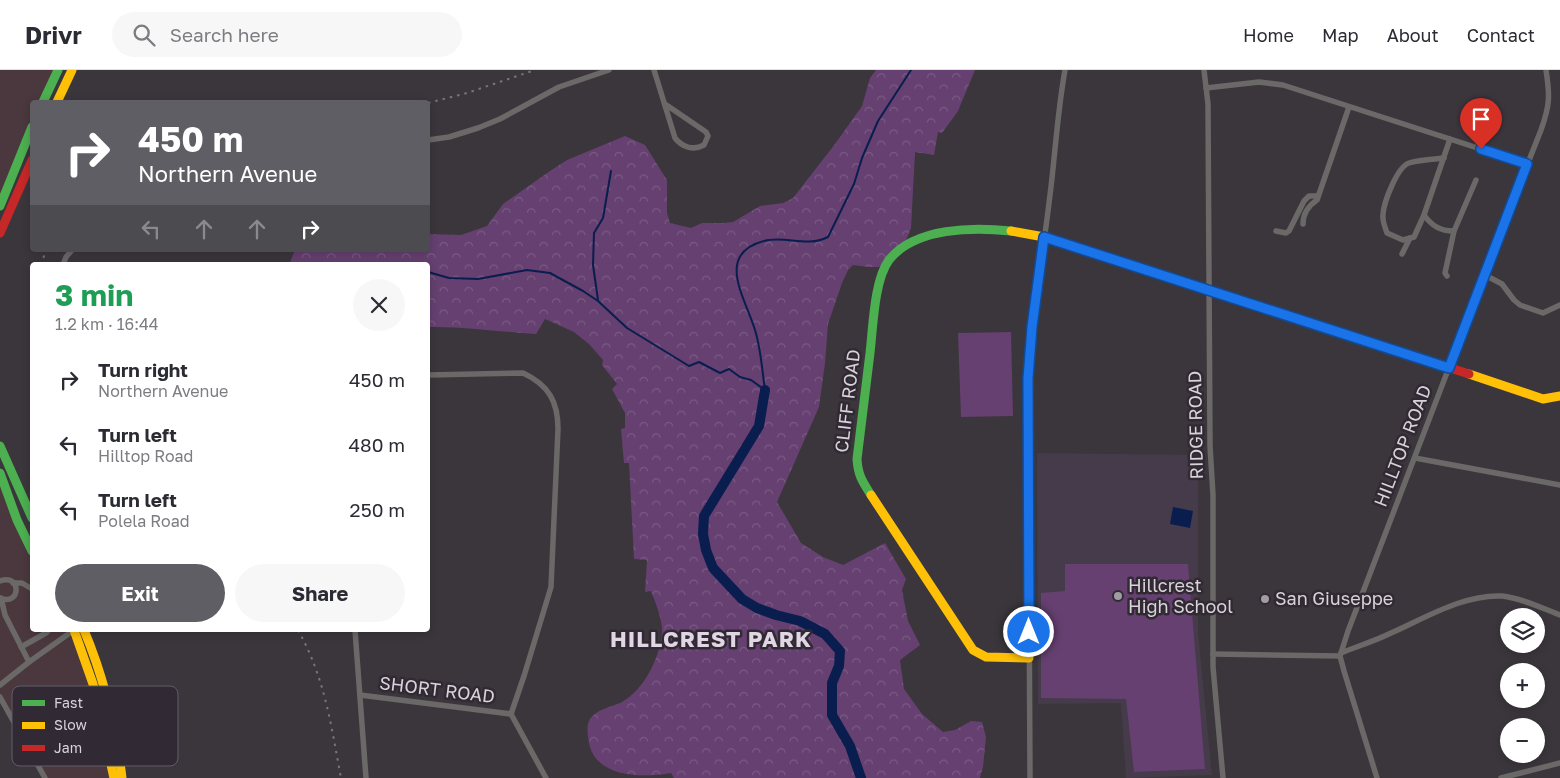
<!DOCTYPE html>
<meta charset="utf-8">
<style>
:root{--surface:#fff;--page:#f7f7f7;--text:#2b2b33;--muted:#7c7c81;--line:#e1e1e2;--accent:#605e65}
body{margin:0;font-family:"Golos Text",sans-serif;background:var(--page);color:var(--text);height:100vh;display:flex;flex-direction:column;font-size:19px;white-space:nowrap}
*{box-sizing:border-box;margin:0}
p{font-size:16px;color:var(--muted)}
.icon{flex:none;width:28px;height:28px;fill:none;stroke:currentColor;stroke-width:2;stroke-linecap:round;stroke-linejoin:round}
.map{position:relative;flex:1;overflow:hidden}
.side{position:absolute;left:30px;top:192px;width:400px;height:370px;display:flex;flex-direction:column;background:var(--surface);border-radius:5px;box-shadow:0 2px 8px #0003}
.side>*{flex:none}
.guide{position:absolute;left:30px;top:30px;width:400px;height:152px;border-radius:5px;box-shadow:0 2px 8px #0003;background:#605e65;color:#fff;overflow:hidden}
.buttons{position:absolute;left:1500px;top:538px;display:grid;gap:10px}
.buttons a{display:grid;place-items:center;width:45px;height:45px;border-radius:50%;background:var(--surface);box-shadow:0 2px 8px #0003;font-size:25px}
.pin{position:absolute;display:grid;place-items:center;width:42px;height:42px;color:#fff;margin:-51px -21px;border-radius:50% 50% 50% 0;rotate:-45deg;box-shadow:0 0 5px #0007}
.pin .icon{rotate:45deg}
.me{position:absolute;width:55px;margin:-28px;rotate:0deg;stroke-linejoin:round;filter:drop-shadow(0 0 4px #0008)}
.turn{display:flex;align-items:center;gap:18px;height:105px;padding:0 25px;font-size:22px}
.turn .icon{width:65px;height:65px;stroke-width:2.5}
.turn b{display:block;font-size:35px;line-height:42px}
.lanes{display:flex;align-items:center;height:48px;padding:0 25px;background:#0003;justify-content:center;gap:25px;direction:ltr}
.lanes .off{opacity:.35}
.round{display:grid;place-items:center;flex:none;width:52px;height:52px;border-radius:26px;background:var(--page)}
.headline{display:flex;align-items:center;justify-content:space-between;height:85px;padding:0 25px}
h1{font-size:30px;font-weight:700;line-height:38px;color:#1e9e55}
.action{display:flex;gap:10px;margin-top:auto;padding:10px 25px}
.action a{flex:1;height:58px;border-radius:30px;background:var(--accent);color:#fff;font-size:20px;font-weight:700;line-height:58px;text-align:center}
.action a+a{background:var(--page);color:var(--text)}
ul{padding:0;list-style:none}
li{display:flex;align-items:center;gap:15px;height:65px;padding:0 25px}
li div{flex:1}
li b{display:block;font-size:19px}
li em{font-style:normal}
header{display:flex;align-items:center;gap:30px;box-sizing:border-box;height:70px;padding:0 25px;background:var(--surface);border-bottom:1px solid var(--line)}
header strong{font-size:24px}
nav{display:flex;gap:28px;margin-inline-start:auto;font-size:18px}
.search{width:350px;height:45px;background:var(--page);display:flex;align-items:center;gap:12px;box-sizing:border-box;padding:0 18px;border-radius:28px;color:var(--muted);font-size:19px}
.map>svg:first-child{display:block}
.commercial{fill:#4b383e}
.built{fill:#463b4a}
.park{fill:url(#park-crowns)}
.pitch{fill:#654070}
.water{fill:#091e4f}
.lines{fill:none;stroke-linecap:round;stroke-linejoin:round}
.stream{stroke:#091e4f;stroke-width:2}
.river{stroke:#091e4f;stroke-width:10}
.street{stroke:#6b6868;stroke-width:5.5}
.fast{stroke:#4caf50;stroke-width:9}
.slow{stroke:#ffc107;stroke-width:9}
.jam{stroke:#c62828;stroke-width:9}
.rail{stroke:#787577;stroke-width:2;stroke-dasharray:2.5 5;stroke-linecap:butt}
.route-casing{stroke:#114b97;stroke-width:12}
.route{stroke:#1a73e8;stroke-width:9}
.poi-dot{fill:#a19ca2;stroke:#312a34;stroke-width:2}
.labels{text-anchor:middle;stroke-width:5;stroke-linejoin:round;paint-order:stroke}
.street-label{font-size:18px;fill:#d8d3d9;stroke:#312a34}
.poi-label{font-size:18px;fill:#d8d3d9;stroke:#312a34;text-anchor:start}
.district-label{font-size:22px;font-weight:bold;letter-spacing:1px;fill:#e1d7e4;stroke:#312a34}
.key{fill:#312a34;stroke:#635d66;stroke-width:1}
.key-label{font-size:14px;fill:#d8d3d9}
</style>
<header>
<strong>Drivr</strong>
<div class="search"><svg class="icon" aria-label="search" viewBox="0 0 24 24"><circle cx="10" cy="10" r="6"/><path d="M15 15l6 6"/></svg>Search here</div>
<nav><a>Home</a><a>Map</a><a>About</a><a>Contact</a></nav>
</header>
<div class="map">
<svg width="1560" height="708" viewBox="0 0 1560 708">
<defs>
<pattern id="park-crowns" width="20" height="18" patternUnits="userSpaceOnUse" patternTransform="scale(1.25)"><rect width="20" height="18" fill="#654070"/><path d="M2 6a3 3 0 1 1 6 0M12 15a3 3 0 1 1 6 0" fill="none" stroke="#7a5b84"/></pattern>
</defs>
<rect width="100%" height="100%" fill="#3b363c"/>
<g class="commercial">
<path d="M0,0H56L43,32H32V57L0,136Z"/>
<path d="M0,403L32,481V560H74L79,574L114,708H45L0,627Z"/>
</g>
<path class="built" d="M1037,383L1194,385L1198,388V562L1212,705L1126,708L1121,633L1038,634Z"/>
<path class="park" d="M876,0H975L958,41L942,63L938,62L934,85L915,82L911,158L905,173L879,197H868L853,195L848,200L842,213L828,254L825,293L819,337L777,432L801,473L823,487L843,495L885,473L906,509L902,520L908,551L920,575L900,590L904,619L922,644L943,662L955,660L971,651L982,652L986,667L983,697L980,708H674L671,703C642,708 596,708 589,673C588,666 586,658 589,651C595,639 612,637 622,632C645,619 660,587 662,562C663,551 655,531 651,521L645,522L647,490L634,489L629,393H624L621,359L625,358V343L612,319L617,314L602,295L603,290L589,274L574,262L545,249L536,264C500,262 464,256 428,257V195H289L295,180H428V164L461,165L487,156L503,134L550,101L567,90L625,66L645,75L667,110V143L670,153L691,158L702,153H723L733,152L760,136L783,133L793,128L835,74L862,36L870,8Z"/>
<g class="pitch">
<path d="M1011,262L1013,346L961,347L958,263Z"/>
<path d="M1065,494H1188L1205,699L1134,702L1126,629L1041,628V523L1065,521Z"/>
</g>
<path class="water" d="M1173,437L1193,441L1190,458L1170,454Z"/>
<g class="lines">
<g class="stream">
<path d="M428,202L449,208L478,209L527,200L550,203L583,221L598,231L627,258L689,296L699,292L720,303L729,299L740,307L751,310L765,320"/>
<path d="M598,230L593,195L594,163L603,148L611,101"/>
<path d="M765,320C762,300 761,279 755,260C746,229 714,184 764,171C785,165 807,178 828,167L854,114L862,88L878,51L911,0"/>
</g>
<path class="river" d="M765,320L759,356L704,446L703,464L706,480L713,498L742,529L757,538L776,545L800,551L825,564L840,581L839,596L832,613V645L850,676L861,708"/>
<g class="street">
<path d="M654,0L675,68C682,77 693,81 704,75L708,66L706,62L665,34"/>
<path d="M1204,0L1208,34L1210,376L1213,425V597L1223,708"/>
<path d="M1206,18L1259,12L1283,15L1527,94"/>
<path d="M1450,69L1424,145C1432,156 1440,161 1454,161L1476,110"/>
<path d="M428,70L449,67L478,58L500,49L559,17L609,0"/>
<path d="M1424,145L1414,167L1403,170L1387,163C1385,157 1382,151 1383,144C1384,132 1397,97 1409,93C1418,90 1435,89 1444,88"/>
<path d="M1303,154C1303,143 1308,136 1317,130L1349,37"/>
<path d="M1276,161L1286,163L1289,161L1304,131L1309,126H1318"/>
<path d="M1402,184L1410,168"/>
<path d="M63,195L66,187L72,180"/>
<path d="M1485,205L1502,214L1514,230L1520,235L1543,243L1560,235"/>
<path d="M1447,206L1445,203L1454,161"/>
<path d="M428,305L523,303C549,315 558,332 558,359L551,517L524,606L511,644L546,708"/>
<path d="M1415,388L1560,415"/>
<path d="M0,511C22,503 21,537 0,528"/>
<path d="M13,513H22L32,519"/>
<path d="M1,528L5,545L29,592"/>
<path d="M355,560L366,708"/>
<path d="M21,577L46,563L49,560"/>
<path d="M1341,583C1358,576 1375,571 1391,563C1425,548 1464,524 1502,526C1521,528 1542,538 1560,545"/>
<path d="M1213,584L1340,586"/>
<path d="M0,615L29,592L74,560"/>
<path d="M360,625L511,644"/>
<path d="M0,627L45,708"/>
<path d="M1030,708L1028,308C1031,249 1042,192 1049,133C1055,89 1057,44 1065,0"/>
<path d="M1377,708L1344,601L1340,586L1341,583L1348,561L1507,146L1541,60C1550,35 1550,26 1546,0"/>
<path d="M1501,708L1560,693"/>
</g>
<g class="fast">
<path d="M43,32L58,0"/>
<path d="M0,136L32,57"/>
<path d="M0,376L32,448"/>
<path d="M0,403L17,450L32,481"/>
<path d="M871,425C862,411 858,405 857,389C861,354 866,318 870,283C873,258 874,210 889,190C915,157 974,157 1011,161"/>
</g>
<g class="slow">
<path d="M57,32L72,0"/>
<path d="M1011,161L1044,167L1254,235"/>
<path d="M1469,304L1543,329L1560,326"/>
<path d="M871,425L973,580L986,587L1029,588"/>
<path d="M74,560L93,614L114,708"/>
<path d="M84,560C104,608 116,657 122,708"/>
</g>
<g class="jam">
<path d="M0,163L32,90"/>
<path d="M1254,235L1469,304"/>
</g>
<g class="rail">
<path d="M246,32L269,31L298,32"/>
<path d="M428,33L467,23L535,0"/>
<path d="M41,195L46,180"/>
<path d="M298,560C325,608 331,655 341,708"/>
</g>
</g>
<g class="lines">
<g class="route-casing">
<path id="route" d="M1029,562L1028,308L1032,257L1044,167L1449,298L1527,94L1481,79"/>
</g>
<use href="#route" class="route"/>
</g>
<g class="poi-dot">
<circle cx="1118" cy="526" r="5"/>
<circle cx="1265" cy="529" r="5"/>
</g>
<g class="labels">
<g class="street-label">
<text transform="translate(848 331) rotate(-83)" y="6">CLIFF ROAD</text>
<text transform="translate(1196 355) rotate(-91)" y="6">RIDGE ROAD</text>
<text transform="translate(1403 376) rotate(-69)" y="6">HILLTOP ROAD</text>
<text transform="translate(437 620) rotate(7)" y="6">SHORT ROAD</text>
</g>
<g class="poi-label">
<text x="1128" y="522">Hillcrest<tspan x="1128" dy="21">High School</tspan></text>
<text x="1275" y="535">San Giuseppe</text>
</g>
<g class="district-label">
<text x="711" y="577">HILLCREST PARK</text>
</g>
</g>
<rect x="12" y="616" width="166" height="80" rx="8" class="key"/>
<rect x="22" y="630" width="23" height="6" fill="#4caf50"/>
<rect x="22" y="652" width="23" height="7" fill="#ffc107"/>
<rect x="22" y="675" width="23" height="6" fill="#c62828"/>
<g class="key-label">
<text x="54" y="638">Fast</text>
<text x="54" y="660">Slow</text>
<text x="54" y="683">Jam</text>
</g>
</svg>
<div class="buttons">
<a><svg class="icon" aria-label="layers" viewBox="0 0 24 24"><path d="M12 4l9 5-9 5-9-5zM3 14l9 5 9-5"/></svg></a>
<a>+</a>
<a>−</a>
</div>
<div class="pin" style="left:1481px;top:79px;background:#d93025"><svg class="icon" aria-label="arrive" viewBox="0 0 24 24"><path d="M6 21V4h12l-3 4 3 4H6"/></svg></div>
<svg class="me" style="left:1029px;top:562px" viewBox="-20 -20 40 40"><circle r="17" fill="#1a73e8" stroke="#fff" stroke-width="3"/><path d="M0-11L8 9 0 5-8 9z" fill="#fff"/></svg>
<div class="guide">
<div class="turn"><svg class="icon" aria-label="right" viewBox="0 0 24 24"><path d="M7 20v-9h11M14 6l5 5-5 5"/></svg><div><b>450 m</b>Northern Avenue</div></div>
<div class="lanes"><svg class="icon off" aria-label="left" viewBox="0 0 24 24"><path d="M17 20v-9H6M10 6l-5 5 5 5"/></svg><svg class="icon off" aria-label="ahead" viewBox="0 0 24 24"><path d="M12 20V5M6 11l6-6 6 6"/></svg><svg class="icon off" aria-label="ahead" viewBox="0 0 24 24"><path d="M12 20V5M6 11l6-6 6 6"/></svg><svg class="icon" aria-label="right" viewBox="0 0 24 24"><path d="M7 20v-9h11M14 6l5 5-5 5"/></svg></div>
</div>
<section class="side">
<div class="headline"><div><h1>3 min</h1><p>1.2 km · 16:44</p></div><a class="round"><svg class="icon" aria-label="close" viewBox="0 0 24 24"><path d="M6 6l12 12M18 6L6 18"/></svg></a></div>
<ul>
<li><svg class="icon" aria-label="right" viewBox="0 0 24 24"><path d="M7 20v-9h11M14 6l5 5-5 5"/></svg><div><b>Turn right</b><p>Northern Avenue</p></div><em>450 m</em></li>
<li><svg class="icon" aria-label="left" viewBox="0 0 24 24"><path d="M17 20v-9H6M10 6l-5 5 5 5"/></svg><div><b>Turn left</b><p>Hilltop Road</p></div><em>480 m</em></li>
<li><svg class="icon" aria-label="left" viewBox="0 0 24 24"><path d="M17 20v-9H6M10 6l-5 5 5 5"/></svg><div><b>Turn left</b><p>Polela Road</p></div><em>250 m</em></li>
</ul>
<div class="action"><a>Exit</a><a>Share</a></div>
</section>
</div>
